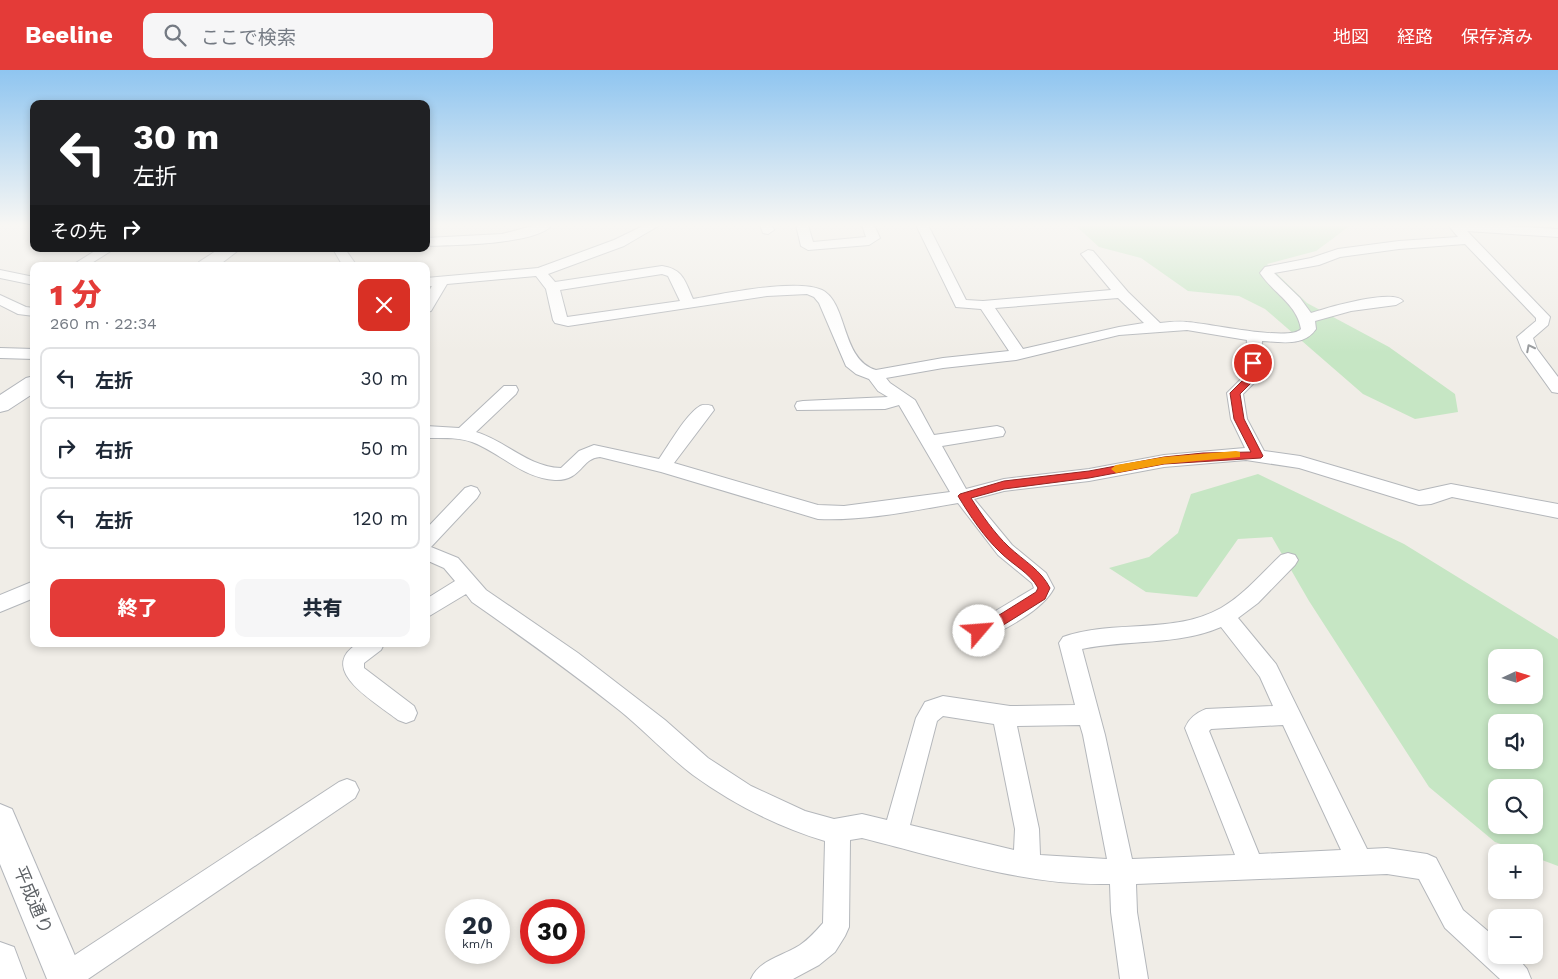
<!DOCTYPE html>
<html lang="ja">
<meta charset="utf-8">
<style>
:root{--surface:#fff;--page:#f6f6f7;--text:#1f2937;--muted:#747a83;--line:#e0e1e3;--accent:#e43b38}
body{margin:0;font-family:"Work Sans","Noto Sans JP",sans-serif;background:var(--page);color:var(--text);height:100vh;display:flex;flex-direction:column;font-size:19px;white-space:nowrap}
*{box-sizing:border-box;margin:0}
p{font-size:16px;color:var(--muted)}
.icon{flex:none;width:28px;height:28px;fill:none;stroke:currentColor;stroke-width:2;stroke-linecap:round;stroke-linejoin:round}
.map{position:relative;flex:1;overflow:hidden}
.side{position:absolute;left:30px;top:192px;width:400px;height:385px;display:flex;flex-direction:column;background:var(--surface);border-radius:10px;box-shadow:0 2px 8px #0003}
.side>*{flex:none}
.hud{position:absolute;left:30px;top:30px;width:400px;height:152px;border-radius:10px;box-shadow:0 2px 8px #0003;background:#202124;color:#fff;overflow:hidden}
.needle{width:32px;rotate:86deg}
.tools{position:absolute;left:1488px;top:579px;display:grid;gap:10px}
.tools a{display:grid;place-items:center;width:55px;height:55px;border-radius:10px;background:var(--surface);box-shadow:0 2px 8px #0003;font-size:25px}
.speed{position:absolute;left:445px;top:829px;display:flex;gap:10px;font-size:25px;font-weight:700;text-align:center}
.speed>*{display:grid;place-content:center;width:65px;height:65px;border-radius:50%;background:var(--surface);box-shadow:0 2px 8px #0003;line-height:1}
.speed small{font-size:12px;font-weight:400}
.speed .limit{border:8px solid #d22;background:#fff;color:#111}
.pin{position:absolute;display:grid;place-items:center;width:42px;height:42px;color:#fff;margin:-21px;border:2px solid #fff;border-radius:50%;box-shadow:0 1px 5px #0007}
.me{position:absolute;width:55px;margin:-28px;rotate:63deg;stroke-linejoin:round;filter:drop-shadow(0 0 4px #0008)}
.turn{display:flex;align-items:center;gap:18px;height:105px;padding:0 20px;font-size:22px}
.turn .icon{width:65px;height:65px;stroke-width:2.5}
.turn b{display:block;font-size:35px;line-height:42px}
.then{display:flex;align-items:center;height:48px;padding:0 20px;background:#0003;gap:10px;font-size:19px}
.round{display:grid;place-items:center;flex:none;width:52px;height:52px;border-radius:10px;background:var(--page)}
.summary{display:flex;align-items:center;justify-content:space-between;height:85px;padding:0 20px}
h1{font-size:30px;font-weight:800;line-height:38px;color:var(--accent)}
.button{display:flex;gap:10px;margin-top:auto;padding:10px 20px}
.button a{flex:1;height:58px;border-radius:10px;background:var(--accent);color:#fff;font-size:20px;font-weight:800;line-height:58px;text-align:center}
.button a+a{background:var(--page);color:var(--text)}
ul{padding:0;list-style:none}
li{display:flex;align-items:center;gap:15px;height:62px;margin:0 10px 8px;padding:0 10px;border:2px solid var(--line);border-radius:10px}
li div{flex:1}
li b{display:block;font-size:19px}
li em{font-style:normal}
header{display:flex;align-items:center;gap:30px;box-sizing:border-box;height:70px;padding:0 25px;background:var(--accent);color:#fff}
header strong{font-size:24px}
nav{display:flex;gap:28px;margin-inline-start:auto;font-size:18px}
.search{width:350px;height:45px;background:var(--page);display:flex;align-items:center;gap:12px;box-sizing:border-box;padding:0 18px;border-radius:10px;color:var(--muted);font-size:19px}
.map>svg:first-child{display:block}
.green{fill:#c6e6c4;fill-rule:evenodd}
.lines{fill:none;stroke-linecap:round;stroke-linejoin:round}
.street-casing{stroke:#b4b7bb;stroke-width:2}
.secondary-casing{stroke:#b3b6bb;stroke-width:2}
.street{fill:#fff;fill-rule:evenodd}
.secondary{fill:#fff;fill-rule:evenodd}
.oneway{stroke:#96999c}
.route{fill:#e43b38;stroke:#942624}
.slow{fill:#f59e0b}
.labels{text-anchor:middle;stroke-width:4.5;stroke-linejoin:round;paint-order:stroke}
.near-street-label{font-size:18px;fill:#5e6266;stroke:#fff}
</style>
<header>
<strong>Beeline</strong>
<div class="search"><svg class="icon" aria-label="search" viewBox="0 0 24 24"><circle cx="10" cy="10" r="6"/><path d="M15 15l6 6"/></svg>ここで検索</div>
<nav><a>地図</a><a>経路</a><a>保存済み</a></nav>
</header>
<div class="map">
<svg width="1558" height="909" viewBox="0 0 1558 909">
<rect width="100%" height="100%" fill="#f0ede7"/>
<g class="green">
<path d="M1075,155H1351L1316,181L1267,194L1307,233L1389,277L1455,324L1458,342L1415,349L1363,324L1265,239L1239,226L1188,221L1141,188L1099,177Z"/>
<path d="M1258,404L1404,474L1558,569V796L1534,787V782H1523L1495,772L1429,717L1309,531L1272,467L1238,469L1197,527L1146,522L1109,498L1149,487L1178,463L1191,424ZM1496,588H1534V625H1496ZM1496,652H1534V690H1496ZM1496,718H1534V755H1496Z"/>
</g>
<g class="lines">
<g class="street-casing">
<g id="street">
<path d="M536,155H552C536,175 453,175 426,176V168L502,164Z"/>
<path d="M645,155H660L624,176L548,204L555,212L662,196C683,199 685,211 693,229C723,224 796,208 822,220C848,233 841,290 876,300L943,288L1009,281L981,239L956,237L916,155H928L966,230L983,231L1111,220L1081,184L1088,180L1093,181L1128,222L1160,253C1169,252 1178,251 1187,252C1207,253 1290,272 1301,259C1297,234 1273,223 1260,203L1265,197L1311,188L1338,179L1399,171L1458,167L1448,155H1490L1558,159V167L1467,161L1550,247L1548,255L1533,268L1537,279L1558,307V323L1552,322L1522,280L1517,267L1536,251V248L1465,174L1399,179L1340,187L1319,195L1274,203L1300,228L1311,243C1326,238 1393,218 1403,231L1396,235L1351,241L1315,251L1316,259C1304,277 1281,272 1262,271L1260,307L1243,324L1247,349L1264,381L1300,386L1419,421L1451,414L1558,434V448L1452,427L1431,434L1419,435L1299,398L1246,390L1164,397L1089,411L1004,421L974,429L1012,475L1046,503L1054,518C1043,540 1002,562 979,570L972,567L969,561L972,555L1034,518L1032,513L998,485L958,433C911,441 865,451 818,449L661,402L600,387C581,388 582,411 555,410C522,408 501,383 472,372C458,367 441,368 426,368V356L459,358L504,316H516L518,320L516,324L476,362C506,371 528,397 561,398L579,381L594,375L659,389C669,375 686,344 700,336C704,334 708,335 712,336L714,340L674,393L818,435L844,436L950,422L899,335L885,339L797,340L795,336L797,332L803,331L888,327L878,321L869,309L856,304L846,296L819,233L814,227L807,224L767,226L568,256L555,253L553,250L546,219L536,206L447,214L431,241L426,242V226L432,216H426V208L538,198L614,170ZM662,204L668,206L680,231L567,247L560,220ZM1118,228L1144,253L1119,257L1023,279L995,238ZM1187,260L1247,270L1244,306L1227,323L1231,349L1245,378L1164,385L1089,399L1004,409L966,419L942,376L1003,366L1005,362L1003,358L997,356L934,365L915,330L890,313L886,308L943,298L1016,290L1119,265Z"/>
<path d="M760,155H772L774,160L768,164L763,163Z"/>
<path d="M796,155H808L813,172L866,167L862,155H874L880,168L869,175L808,180L801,176Z"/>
<path d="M98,179H114L87,196H71Z"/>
<path d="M333,179H345L357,196H343Z"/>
<path d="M0,200L34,207V215L0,208Z"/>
<path d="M0,225L26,237L34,238V246L18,244L0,235Z"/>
<path d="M0,278L34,279V289L0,288Z"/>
<path d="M471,416L477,418L480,423L477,428L431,477L458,488L486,520L578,583L665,650L708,688L751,716L805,741L834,749L862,744L887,750L916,648L925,632L943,626L1010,636L1075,635L1059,573L1063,567C1113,549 1173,565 1221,538C1244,525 1262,503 1281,485L1288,483L1295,485L1298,490L1295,495L1258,533L1238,548L1276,594L1367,779L1387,778L1427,784L1436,788L1463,840L1496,868V885H1515L1527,899L1531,909H1500L1445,858L1419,809L1387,804L1136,814L1137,842L1148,909H1120L1111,842L1110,814C1025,816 943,788 862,768L850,770L849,857L845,866L835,882L819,895L793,909H751C759,890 783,886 800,875C809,869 816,861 823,853L825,771C778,757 733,734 693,705C668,686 644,660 619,640C571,602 522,567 472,532L466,524L426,548V529L455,511L444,498L426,490V459L465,418ZM1221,557L1260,607L1273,636L1206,639C1196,643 1189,648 1185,658L1235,785L1132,789L1105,665L1082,579C1128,569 1177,576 1221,557ZM943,646L994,654L1015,759L1014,780L910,755L937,651ZM1080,655L1083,665L1107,789L1040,785L1039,759L1017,656ZM1283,655L1341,780L1259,784L1209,661L1211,659Z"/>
<path d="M34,511V528L0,542V525Z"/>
<path d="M357,574H384L381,580L364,593V598L414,636L417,643L414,650L406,653L398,650C377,633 316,600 357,574Z"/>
<path d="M347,709L355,712L359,720L355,728L88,909H52L55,898L339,712Z"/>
</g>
</g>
<g class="secondary-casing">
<g id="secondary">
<path d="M219,179H240L218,196H197L199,192Z"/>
<path d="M34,306V323L8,340L0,342V325L26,308Z"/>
<path d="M0,734L12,739L85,909H47L0,794Z"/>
<path d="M0,872L14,877L26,909H0Z"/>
</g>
</g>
<use href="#street" class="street"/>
<use href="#secondary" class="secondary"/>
</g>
<defs><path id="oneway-chevron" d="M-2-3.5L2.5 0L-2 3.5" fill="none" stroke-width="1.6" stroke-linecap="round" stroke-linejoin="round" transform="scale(1.25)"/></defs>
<use class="oneway" href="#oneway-chevron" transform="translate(1530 278) rotate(-117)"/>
<linearGradient id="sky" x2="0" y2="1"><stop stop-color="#8fc5f0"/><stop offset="0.55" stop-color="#f8f7f4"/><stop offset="1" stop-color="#f8f7f4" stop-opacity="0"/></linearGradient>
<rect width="1558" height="282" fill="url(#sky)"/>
<path class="route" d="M1253,290L1258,293L1257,307L1240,324L1244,349L1263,386L1261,388L1164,394L1089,408L1004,419L971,428C982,445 994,463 1009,477C1024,491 1041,500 1050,518L1045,529L997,559L979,566L975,565L973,561L975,557L988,552L1036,522L1038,518C1030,503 1013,495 1001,483C984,467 970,446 958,426L960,424L1004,411L1089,401L1164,387L1203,383L1251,382L1234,349L1230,323L1247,306L1248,293Z"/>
<path class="slow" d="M1236,381L1240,382V387L1164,394L1116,403L1111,399L1116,395L1164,387Z"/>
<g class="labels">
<g class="near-street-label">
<text transform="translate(33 830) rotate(67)" y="6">平成通り</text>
</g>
</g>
</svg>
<div class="tools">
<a><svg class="needle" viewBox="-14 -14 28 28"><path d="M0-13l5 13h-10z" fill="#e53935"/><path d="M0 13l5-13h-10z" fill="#747a83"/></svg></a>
<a><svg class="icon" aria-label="sound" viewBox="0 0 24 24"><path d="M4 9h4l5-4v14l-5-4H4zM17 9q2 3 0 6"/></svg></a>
<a><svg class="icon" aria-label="search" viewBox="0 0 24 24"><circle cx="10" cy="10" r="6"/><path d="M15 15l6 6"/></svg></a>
<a>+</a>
<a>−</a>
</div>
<div class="speed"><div>20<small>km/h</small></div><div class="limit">30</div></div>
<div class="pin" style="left:1253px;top:293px;background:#d93025"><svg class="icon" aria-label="arrive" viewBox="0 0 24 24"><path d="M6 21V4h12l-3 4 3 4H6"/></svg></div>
<svg class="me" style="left:979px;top:561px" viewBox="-20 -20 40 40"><circle r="19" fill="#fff"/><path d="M0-13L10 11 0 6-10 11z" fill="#e43b38"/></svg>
<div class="hud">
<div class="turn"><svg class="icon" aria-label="left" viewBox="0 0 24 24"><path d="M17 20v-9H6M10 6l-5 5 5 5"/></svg><div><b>30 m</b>左折</div></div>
<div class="then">その先<svg class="icon" aria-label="right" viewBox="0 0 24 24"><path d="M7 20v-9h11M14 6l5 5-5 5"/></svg></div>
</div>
<section class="side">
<div class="summary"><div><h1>1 分</h1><p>260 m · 22:34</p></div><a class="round" style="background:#d93025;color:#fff"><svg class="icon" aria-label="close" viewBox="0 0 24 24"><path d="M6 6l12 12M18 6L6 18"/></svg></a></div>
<ul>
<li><svg class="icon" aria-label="left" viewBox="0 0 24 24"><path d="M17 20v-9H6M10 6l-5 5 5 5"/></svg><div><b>左折</b></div><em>30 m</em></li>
<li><svg class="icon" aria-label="right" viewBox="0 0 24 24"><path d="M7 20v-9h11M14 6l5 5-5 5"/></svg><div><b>右折</b></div><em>50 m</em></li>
<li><svg class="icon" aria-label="left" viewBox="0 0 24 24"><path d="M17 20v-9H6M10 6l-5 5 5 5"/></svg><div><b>左折</b></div><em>120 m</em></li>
</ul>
<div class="button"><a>終了</a><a>共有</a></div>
</section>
</div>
